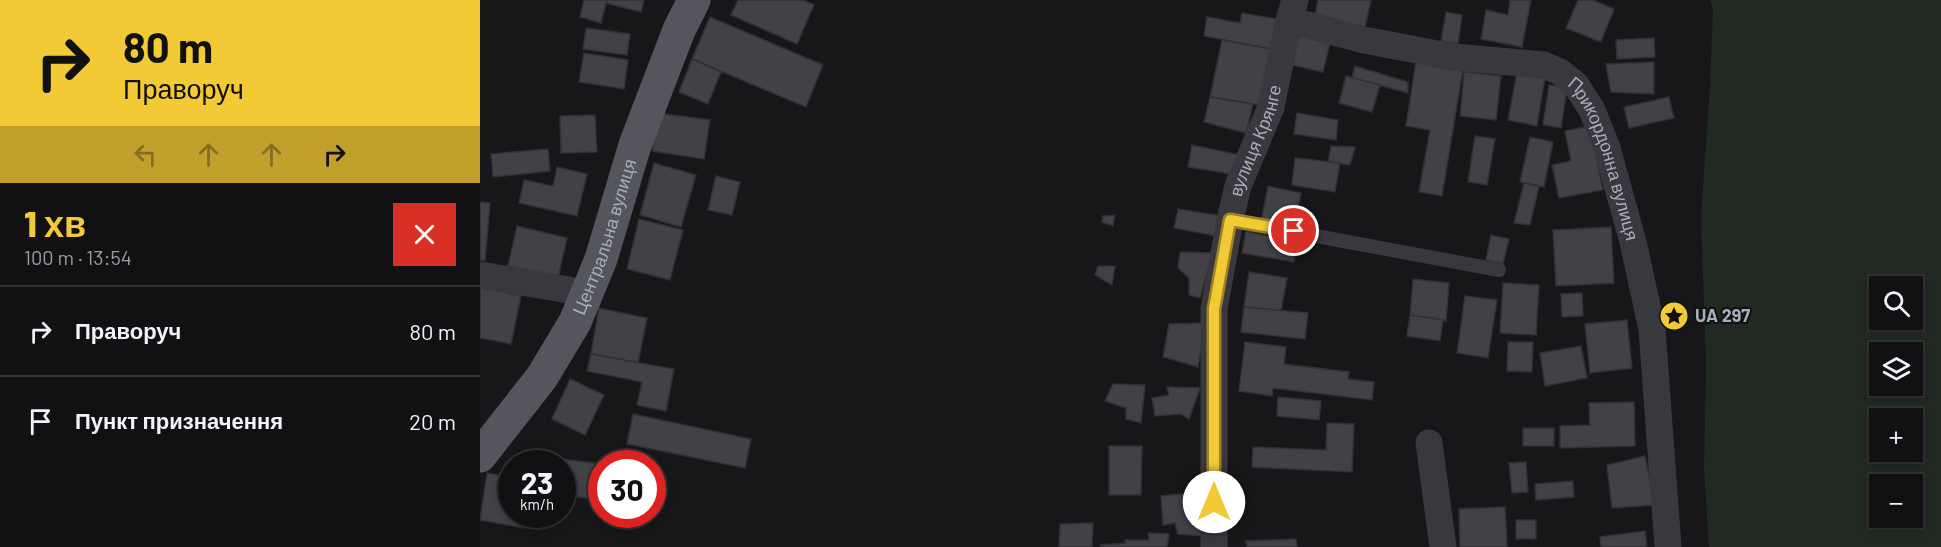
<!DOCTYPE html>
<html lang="uk">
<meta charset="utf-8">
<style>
:root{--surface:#111113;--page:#1e1f21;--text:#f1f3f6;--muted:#9c9da0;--line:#303133;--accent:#f2ca36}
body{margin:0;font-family:Barlow,sans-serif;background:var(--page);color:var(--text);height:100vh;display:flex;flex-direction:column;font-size:22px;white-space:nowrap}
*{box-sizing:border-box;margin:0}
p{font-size:20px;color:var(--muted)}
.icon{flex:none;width:33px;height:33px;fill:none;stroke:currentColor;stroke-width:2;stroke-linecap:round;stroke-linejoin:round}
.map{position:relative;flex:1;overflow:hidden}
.panel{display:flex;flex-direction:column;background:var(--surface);width:480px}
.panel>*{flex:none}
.top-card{background:#f2ca36;color:#111;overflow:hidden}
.tools{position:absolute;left:1389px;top:276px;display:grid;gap:12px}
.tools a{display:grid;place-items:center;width:54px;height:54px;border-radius:0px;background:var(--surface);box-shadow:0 3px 9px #0003,0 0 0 2px var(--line);font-size:30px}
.speed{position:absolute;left:18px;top:450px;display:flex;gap:12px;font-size:30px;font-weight:700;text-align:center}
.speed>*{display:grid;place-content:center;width:78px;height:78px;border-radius:50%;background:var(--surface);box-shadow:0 3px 9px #0003,0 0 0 2px var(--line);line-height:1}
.speed small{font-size:15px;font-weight:400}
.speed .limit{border:9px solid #d22;background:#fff;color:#111}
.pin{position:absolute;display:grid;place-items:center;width:51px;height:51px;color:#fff;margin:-26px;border:3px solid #fff;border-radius:50%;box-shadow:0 2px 6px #0007}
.me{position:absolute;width:66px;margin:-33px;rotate:0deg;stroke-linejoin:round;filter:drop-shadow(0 0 4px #0008)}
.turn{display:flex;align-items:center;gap:21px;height:126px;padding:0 24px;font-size:27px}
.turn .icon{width:78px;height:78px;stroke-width:2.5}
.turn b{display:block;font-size:42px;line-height:51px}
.lanes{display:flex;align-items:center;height:57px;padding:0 24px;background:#0003;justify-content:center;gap:30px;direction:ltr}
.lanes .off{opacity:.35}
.round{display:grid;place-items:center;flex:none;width:63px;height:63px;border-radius:0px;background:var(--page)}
.head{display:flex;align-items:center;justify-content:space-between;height:102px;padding:0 24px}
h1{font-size:36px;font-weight:800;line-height:45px;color:var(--accent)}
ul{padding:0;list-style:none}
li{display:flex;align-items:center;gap:18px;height:90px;padding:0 24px;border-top:2px solid var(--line)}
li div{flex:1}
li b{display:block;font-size:22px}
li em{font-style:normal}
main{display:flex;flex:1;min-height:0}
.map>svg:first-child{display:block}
.green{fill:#212923;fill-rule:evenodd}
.building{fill:#414146;stroke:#313135;stroke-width:1.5}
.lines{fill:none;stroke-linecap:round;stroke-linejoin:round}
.lane{stroke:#38383e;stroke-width:14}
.street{stroke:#38383e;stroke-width:27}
.primary{stroke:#54555d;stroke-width:33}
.route-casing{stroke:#9d8323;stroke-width:15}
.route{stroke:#f2ca36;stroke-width:10}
.labels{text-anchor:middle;stroke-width:4.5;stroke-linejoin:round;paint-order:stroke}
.street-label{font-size:18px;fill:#a9acb9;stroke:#121214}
.poi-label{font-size:18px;font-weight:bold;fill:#a9acb9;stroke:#121214;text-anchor:start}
</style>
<main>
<section class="panel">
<div class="top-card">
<div class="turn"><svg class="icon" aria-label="right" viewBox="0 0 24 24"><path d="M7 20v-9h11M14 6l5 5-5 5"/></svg><div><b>80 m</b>Праворуч</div></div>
<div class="lanes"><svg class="icon off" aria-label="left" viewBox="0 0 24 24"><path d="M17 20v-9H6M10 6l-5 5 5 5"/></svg><svg class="icon off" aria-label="ahead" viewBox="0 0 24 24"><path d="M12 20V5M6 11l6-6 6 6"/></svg><svg class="icon off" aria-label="ahead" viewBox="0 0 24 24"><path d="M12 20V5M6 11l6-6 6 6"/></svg><svg class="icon" aria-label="right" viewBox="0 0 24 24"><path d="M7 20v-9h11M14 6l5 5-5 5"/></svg></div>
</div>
<div class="head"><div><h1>1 хв</h1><p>100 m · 13:54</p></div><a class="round" style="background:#d93025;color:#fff"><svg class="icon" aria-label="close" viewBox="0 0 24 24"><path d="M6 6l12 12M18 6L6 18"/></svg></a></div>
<ul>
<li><svg class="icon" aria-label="right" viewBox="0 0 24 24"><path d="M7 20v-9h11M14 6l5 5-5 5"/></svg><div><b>Праворуч</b></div><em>80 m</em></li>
<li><svg class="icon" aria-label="arrive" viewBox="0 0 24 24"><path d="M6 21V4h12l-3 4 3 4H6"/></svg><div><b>Пункт призначення</b></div><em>20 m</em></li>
</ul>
</section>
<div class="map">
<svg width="1461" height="547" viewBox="0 0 1461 547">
<rect width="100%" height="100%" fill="#171719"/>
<path class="green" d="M1230,0H1461V547H1229L1224,468L1226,366L1221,216L1230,85L1233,9ZM1400,286H1432V320H1400ZM1400,352H1432V386H1400ZM1400,418H1432V452H1400ZM1400,484H1432V518H1400Z"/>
<g class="building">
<path d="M104,0H164L161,12L126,3L121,23L100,17Z"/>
<path d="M258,0H323L334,5L317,44L251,15Z"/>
<path d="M838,0H891L885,27L835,16Z"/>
<path d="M1030,0H1051L1042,47L1001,39L1006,10L1028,15Z"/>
<path d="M1098,0H1113L1134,9L1121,42L1086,28Z"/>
<path d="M966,12L982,15L978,44L961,41Z"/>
<path d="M762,13L797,19L791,49L724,36L727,17L760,23Z"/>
<path d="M230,17L343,65L326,107L212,59Z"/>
<path d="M106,28L150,34L147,55L103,49Z"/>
<path d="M819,35L850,42L843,72L812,65Z"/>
<path d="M1174,38L1175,57L1137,59L1136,40Z"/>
<path d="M742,40L791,49L786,106L730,97Z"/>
<path d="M104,53L148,60L144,89L99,82Z"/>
<path d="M937,55L984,63L962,196L939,192L950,130L926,126Z"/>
<path d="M212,59L241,72L228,104L199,92Z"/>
<path d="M1174,62V94L1131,92L1126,64Z"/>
<path d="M875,66L928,82V93L872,78Z"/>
<path d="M984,72L1021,76L1016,120L980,116Z"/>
<path d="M1037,72L1065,77L1057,126L1028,120Z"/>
<path d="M866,76L900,85L892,112L859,103Z"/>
<path d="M1069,85L1087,88L1081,128L1063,125Z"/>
<path d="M730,97L773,104L766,133L724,122Z"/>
<path d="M1189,97L1194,118L1149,128L1144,107Z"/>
<path d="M177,113L230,120L224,159L172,151Z"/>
<path d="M817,113L858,120L856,140L814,134Z"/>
<path d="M115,115L117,152L81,153L80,116Z"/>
<path d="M1110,126L1123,190L1079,198L1072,165L1091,161L1085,131Z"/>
<path d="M995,136L1015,139L1007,185L988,182Z"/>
<path d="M1050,137L1073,142L1064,187L1040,182Z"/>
<path d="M712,145L760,155L757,175L708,167Z"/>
<path d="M851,146L875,147L870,165L848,162Z"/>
<path d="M68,149L70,171L13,177L11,154Z"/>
<path d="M815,158L860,163L855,192L812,185Z"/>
<path d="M174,163L216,175L201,227L160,215Z"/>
<path d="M77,167L107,174L97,216L39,203L44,180L73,186Z"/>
<path d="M236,176L260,182L252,215L228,210Z"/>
<path d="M1044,183L1059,186L1050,225L1034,223Z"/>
<path d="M788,186L821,193L814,229L781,222Z"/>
<path d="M0,202L10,203L5,261L0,260Z"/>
<path d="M698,209L743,216L736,236L694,228Z"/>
<path d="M635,215L633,226L622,222L623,216Z"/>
<path d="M159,219L203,230L190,280L147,269Z"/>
<path d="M37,226L87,238L78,278L28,266Z"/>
<path d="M1131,227L1134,283L1076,286L1073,230Z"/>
<path d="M766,231L817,243L814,262L762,253Z"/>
<path d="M1011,235L1029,239L1023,264L1006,260Z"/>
<path d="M700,252L733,253L720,298L709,295V278L698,268Z"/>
<path d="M618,266H635L632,285L615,275Z"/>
<path d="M769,272L807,278L801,311L764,307Z"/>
<path d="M933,279L969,283L966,321L930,318Z"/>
<path d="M1023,283L1059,285L1056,335L1020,333Z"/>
<path d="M0,287L41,296L31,344L0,338Z"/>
<path d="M1102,293L1103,316L1082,317L1081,294Z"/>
<path d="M985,296L1017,300L1008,358L977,353Z"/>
<path d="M764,307L828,313L825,339L761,332Z"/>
<path d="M119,308L167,318L158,363L111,354Z"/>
<path d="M930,315L963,320L960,341L927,336Z"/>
<path d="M1147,320L1152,368L1110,373L1105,324Z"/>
<path d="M726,323L718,367L683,357L689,324Z"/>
<path d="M765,342L806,347L804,364L869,372L868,379L894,382L892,400L793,388L792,396L759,391Z"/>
<path d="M1028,342H1053L1052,372L1027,371Z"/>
<path d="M1101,346L1107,378L1065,386L1060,353Z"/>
<path d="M111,354L194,369L186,411L157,405L162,382L107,371Z"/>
<path d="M90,379L124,395L105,435L72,419Z"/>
<path d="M633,384L665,385L661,423L646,419V408L625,401Z"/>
<path d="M687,387L720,388L709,419L701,414L675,416L672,398L689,395Z"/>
<path d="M798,397L841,401L839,420L797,416Z"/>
<path d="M1154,402L1155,446L1080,448V426L1110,425L1109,403Z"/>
<path d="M153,414L271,439L265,468L147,444Z"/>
<path d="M847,423L874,424L872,472L772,467L773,447L846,450Z"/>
<rect x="1043" y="428" width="31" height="18"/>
<path d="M629,446H662L661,495H629Z"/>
<path d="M1165,456L1175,505L1132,508L1127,465Z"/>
<path d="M72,458L122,464V500L82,495V464H71Z"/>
<path d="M1046,462L1048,492L1032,493L1029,463Z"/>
<path d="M7,473L32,478V514H47L44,528L0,520Z"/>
<path d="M1093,481L1094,497L1056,500L1055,484Z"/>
<path d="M728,491L724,536L698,534L695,523L683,525L681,496Z"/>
<path d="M1025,507L1027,547H980L979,509Z"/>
<rect x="1036" y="520" width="20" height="19"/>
<path d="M613,523L612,547H579L580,524Z"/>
<path d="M1165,531L1167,547H1121L1120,537Z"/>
<path d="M668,533L689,534L687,547H621L620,545L646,543L645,540H669Z"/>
<path d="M816,539L817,547H767L766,541Z"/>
</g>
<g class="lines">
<path class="lane" d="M750,220L1019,270"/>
<g class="street">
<path id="s1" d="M815,0L809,20L884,40L973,57L1064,65L1080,72L1096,85L1112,110L1127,148L1153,242L1172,329L1188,547"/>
<path d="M0,275L107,293"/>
<path d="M949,443L963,547"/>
<path id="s2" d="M734,547V309L750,220L758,186L791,107L809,20"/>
</g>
<path class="primary" id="s3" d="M0,456L62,377L95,322L121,259L155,145L199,30L214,0"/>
</g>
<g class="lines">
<g class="route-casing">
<path id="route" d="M734,502V309L750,220L814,231"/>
</g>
<use href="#route" class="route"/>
</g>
<defs>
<g id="sight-disc" transform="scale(1.5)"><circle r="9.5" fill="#f2ca36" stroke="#121214"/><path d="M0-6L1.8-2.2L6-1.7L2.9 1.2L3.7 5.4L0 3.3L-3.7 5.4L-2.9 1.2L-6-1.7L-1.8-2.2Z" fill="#111"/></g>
</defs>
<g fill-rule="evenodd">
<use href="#sight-disc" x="1194" y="316"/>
</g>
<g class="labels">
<g class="street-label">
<text dy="6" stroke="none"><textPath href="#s2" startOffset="412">вулиця Крянге</textPath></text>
<text dy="6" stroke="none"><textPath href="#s1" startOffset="398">Прикордонна вулиця</textPath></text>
<text dy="6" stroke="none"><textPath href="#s3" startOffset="255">Центральна вулиця</textPath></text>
</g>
<g class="poi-label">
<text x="1215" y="322">UA 297</text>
</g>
</g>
</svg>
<div class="tools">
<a><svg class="icon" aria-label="search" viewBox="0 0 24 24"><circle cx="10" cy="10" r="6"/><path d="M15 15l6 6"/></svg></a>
<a><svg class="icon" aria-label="layers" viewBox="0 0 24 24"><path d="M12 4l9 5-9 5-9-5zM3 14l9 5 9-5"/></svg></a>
<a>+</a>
<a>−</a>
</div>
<div class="speed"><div>23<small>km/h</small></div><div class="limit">30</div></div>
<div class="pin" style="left:814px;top:231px;background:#d93025"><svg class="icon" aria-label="arrive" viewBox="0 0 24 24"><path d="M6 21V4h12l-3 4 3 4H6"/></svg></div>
<svg class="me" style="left:734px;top:502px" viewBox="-20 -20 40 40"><circle r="19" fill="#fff"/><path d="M0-13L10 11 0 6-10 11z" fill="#f2ca36"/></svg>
</div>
</main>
